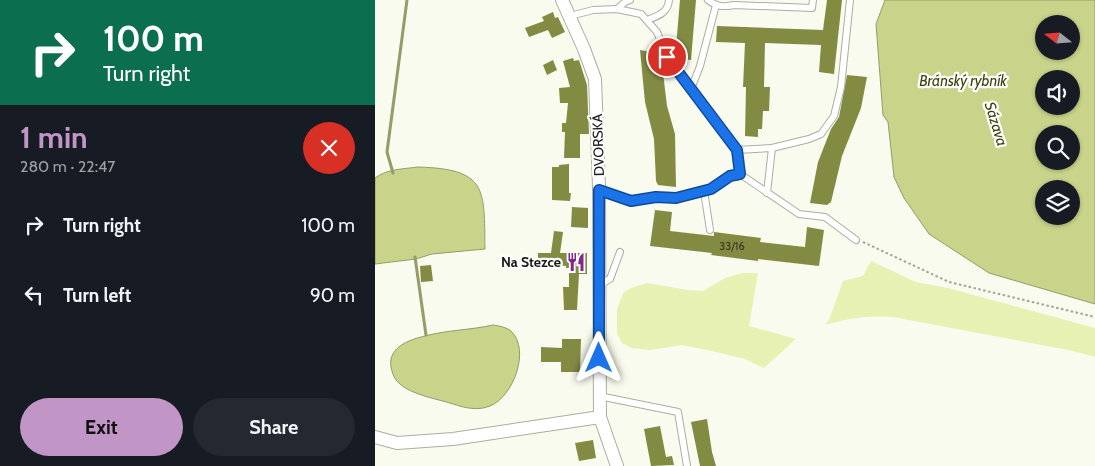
<!DOCTYPE html>
<meta charset="utf-8">
<style>
:root{--surface:#171b24;--page:#242831;--text:#f1f3f6;--muted:#9ea1a6;--accent:#c196c7}
body{margin:0;font-family:Cabin,sans-serif;background:var(--page);color:var(--text);height:100vh;display:flex;flex-direction:column;font-size:19px;white-space:nowrap}
*{box-sizing:border-box;margin:0}
p{font-size:16px;color:var(--muted)}
.icon{flex:none;width:28px;height:28px;fill:none;stroke:currentColor;stroke-width:2;stroke-linecap:round;stroke-linejoin:round}
.map{position:relative;flex:1;overflow:hidden}
.drawer{display:flex;flex-direction:column;background:var(--surface);width:375px}
.drawer>*{flex:none}
.hud{background:#0b6e4f;color:#fff;overflow:hidden}
.needle{width:32px;rotate:287deg}
.fabs{position:absolute;left:660px;top:15px;display:grid;gap:10px}
.fabs a{display:grid;place-items:center;width:45px;height:45px;border-radius:50%;background:var(--surface);box-shadow:0 1px 4px #0004;font-size:25px}
.pin{position:absolute;display:grid;place-items:center;width:42px;height:42px;color:#fff;margin:-21px;border:2px solid #fff;border-radius:50%;box-shadow:0 1px 5px #0007}
.me{position:absolute;width:55px;margin:-28px;rotate:0deg;stroke-linejoin:round;filter:drop-shadow(0 0 4px #0008)}
.turn{display:flex;align-items:center;gap:18px;height:105px;padding:0 20px;font-size:22px}
.turn .icon{width:65px;height:65px;stroke-width:2.5}
.turn b{display:block;font-size:35px;line-height:42px}
.round{display:grid;place-items:center;flex:none;width:52px;height:52px;border-radius:26px;background:var(--page)}
.summary{display:flex;align-items:center;justify-content:space-between;height:85px;padding:0 20px}
h1{font-size:30px;font-weight:700;line-height:38px;color:var(--accent)}
.button{display:flex;gap:10px;margin-top:auto;padding:10px 20px}
.button a{flex:1;height:58px;border-radius:30px;background:var(--accent);color:#111;font-size:20px;font-weight:700;line-height:58px;text-align:center}
.button a+a{background:var(--page);color:var(--text)}
ul{padding:0;list-style:none}
li{display:flex;align-items:center;gap:15px;height:70px;padding:0 20px}
li div{flex:1}
li b{display:block;font-size:19px}
li em{font-style:normal}
main{display:flex;flex:1;min-height:0}
.map>svg:first-child{display:block}
.green{fill:#e8f1b4}
.water{fill:#c9d389;stroke:#959c67;fill-rule:evenodd}
.lines{fill:none;stroke-linecap:round;stroke-linejoin:round}
.stream{stroke:#959c67;stroke-width:3}
.building{fill:#838b43}
.lane-casing{stroke:#abaea0;stroke-width:8}
.street-casing{stroke:#abaea0;stroke-width:14}
.path{stroke:#a2a49a;stroke-width:2;stroke-dasharray:2.5 2.5;stroke-linecap:butt}
.lane{stroke:#fff;stroke-width:6}
.street{stroke:#fff;stroke-width:12}
.route-casing{stroke:#114b97;stroke-width:12}
.route{stroke:#1a73e8;stroke-width:9}
.labels{text-anchor:middle;stroke-width:4.5;stroke-linejoin:round;paint-order:stroke}
.number-label{font-size:11px;fill:#363823}
.street-label{font-size:14px;fill:#1c1c18;stroke:#fff}
.poi-label{font-size:14px;font-weight:bold;fill:#1c1c18;stroke:#fff;text-anchor:end}
.water-label{font-size:15px;font-style:italic;fill:#3b4006;stroke:#fff}
</style>
<main>
<section class="drawer">
<div class="hud">
<div class="turn"><svg class="icon" aria-label="right" viewBox="0 0 24 24"><path d="M7 20v-9h11M14 6l5 5-5 5"/></svg><div><b>100 m</b>Turn right</div></div>
</div>
<div class="summary"><div><h1>1 min</h1><p>280 m · 22:47</p></div><a class="round" style="background:#d93025;color:#fff"><svg class="icon" aria-label="close" viewBox="0 0 24 24"><path d="M6 6l12 12M18 6L6 18"/></svg></a></div>
<ul>
<li><svg class="icon" aria-label="right" viewBox="0 0 24 24"><path d="M7 20v-9h11M14 6l5 5-5 5"/></svg><div><b>Turn right</b></div><em>100 m</em></li>
<li><svg class="icon" aria-label="left" viewBox="0 0 24 24"><path d="M17 20v-9H6M10 6l-5 5 5 5"/></svg><div><b>Turn left</b></div><em>90 m</em></li>
</ul>
<div class="button"><a>Exit</a><a>Share</a></div>
</section>
<div class="map">
<svg width="720" height="466" viewBox="0 0 720 466">
<rect width="100%" height="100%" fill="#f8fbed"/>
<g class="green">
<path d="M496,261L541,282L573,288L720,328V357L698,351L518,317C494,315 473,318 450,325L454,320L468,281L488,276Z"/>
<path d="M367,273H383L374,326L421,339L389,368L370,359L337,351L307,345L275,350L256,348L247,343L242,334V309L248,293L256,288L272,283L313,290L328,291L350,278Z"/>
</g>
<g class="water">
<path d="M510,0H720V304L614,273L554,234L529,198L519,177L513,122L508,115L501,24ZM669,24H696V51H669ZM669,79H696V106H669ZM669,134H696V161H669ZM669,189H696V216H669Z"/>
<path d="M43,167C113,169 109,189 110,249L57,254L41,259L0,264V178C12,169 28,169 43,167Z"/>
<path d="M118,325C124,326 131,327 136,331C156,350 138,397 115,406C103,411 90,408 78,404C63,399 37,395 25,384C21,381 18,376 17,371C10,349 32,340 50,336C72,330 96,330 118,325Z"/>
</g>
<g class="lines">
<g class="stream">
<path d="M18,173L12,152L32,0"/>
<path d="M40,257L51,335"/>
</g>
</g>
<g class="building">
<path d="M305,0H321L316,60L300,58Z"/>
<path d="M452,0H467L459,74L444,72L446,45L390,43L389,87H395L394,111H388L387,129H383V137L370,136L371,87H368L370,43L341,42L342,26L448,30Z"/>
<path d="M178,12L180,18L183,17L190,32L177,38L173,30L154,37L150,28L169,21L167,17Z"/>
<path d="M265,50L277,52V55L286,56L292,106L300,134L301,187L283,185L281,181L279,139L270,102Z"/>
<path d="M198,58L199,61L204,60L212,85L214,134H205V158H189L190,132H187V123H191L193,103H185L184,88L195,87L188,61Z"/>
<path d="M178,60L182,70L172,75L168,65Z"/>
<path d="M472,75L492,77L486,108L467,156L456,202L452,205L435,203L443,162L456,129L464,117Z"/>
<path d="M194,164V193H196L195,201L177,200V167H184V165Z"/>
<path d="M197,207L213,208V228L196,227Z"/>
<path d="M280,210L297,212L295,231L339,236V232L386,238L385,242L430,247L432,227L449,230L444,266L383,259V261L336,255L337,253L275,246Z"/>
<path d="M179,231L188,232L185,253H212V274H204L202,310H189L188,287H194V268H191V266L163,263V253H176Z"/>
<path d="M56,265L58,281L46,282L45,266Z"/>
<path d="M187,339H206L205,372H186V362H166V347L187,348Z"/>
<path d="M332,419L337,452L341,466H325L316,422Z"/>
<path d="M285,426L291,457L297,456L299,465L276,466L269,429Z"/>
<path d="M218,440L221,458L204,461L200,443Z"/>
</g>
<g class="lines">
<g class="lane-casing">
<g id="lane">
<path d="M333,0C342,7 349,7 359,5L437,8L438,0"/>
<path d="M242,9L250,2L255,0"/>
<path d="M195,16L218,10L242,9L266,14L282,32L292,57L362,150L365,174L424,214L450,217L481,240"/>
<path d="M272,20C283,16 293,13 294,0"/>
<path d="M316,89L325,66L341,5"/>
<path d="M362,150L397,148L434,139L446,134L459,116L466,87L475,0"/>
<path d="M224,191L256,201L281,197L301,198L337,189L355,176L365,174"/>
<path d="M329,191L335,230"/>
<path d="M392,193L397,148"/>
<path d="M224,285L235,279L245,252"/>
<path d="M224,396L303,412L312,466"/>
</g>
</g>
<g class="street-casing">
<g id="street">
<path d="M187,0L209,49L220,79L224,187L225,417L242,466"/>
<path d="M0,437L22,443L78,439L225,417"/>
</g>
</g>
<path class="path" d="M488,242L574,282L720,317"/>
<use href="#lane" class="lane"/>
<use href="#street" class="street"/>
</g>
<g class="lines">
<g class="route-casing">
<path id="route" d="M224,358V190L256,201L281,197L301,198L336,189L355,176L365,174L362,150L292,57"/>
</g>
<use href="#route" class="route"/>
</g>
<defs>
<g id="restaurant-bare" transform="scale(1.5)"><path d="M-5-6h1v4h1v-4h1v4h1v-4h1v5L-1.5 .5V6h-2V.5L-5-1ZM5-6V6H3V1.5H1.5Q1.5-4 5-6Z" fill="#86248d" stroke="#fff" stroke-width="2.5" paint-order="stroke"/></g>
</defs>
<g fill-rule="evenodd">
<use href="#restaurant-bare" x="201" y="262"/>
</g>
<g class="labels">
<g class="number-label">
<text x="357" y="250">33/16</text>
</g>
<g class="street-label">
<text transform="translate(223 145) rotate(-92)" y="5">DVORSKÁ</text>
</g>
<g class="poi-label">
<text x="186" y="267">Na Stezce</text>
</g>
<g class="water-label">
<text x="588" y="86">Bránský rybník</text>
<text transform="translate(621 124) rotate(73)" y="5">Sázava</text>
</g>
</g>
</svg>
<div class="fabs">
<a><svg class="needle" viewBox="-14 -14 28 28"><path d="M0-13l5 13h-10z" fill="#e53935"/><path d="M0 13l5-13h-10z" fill="#9ea1a6"/></svg></a>
<a><svg class="icon" aria-label="sound" viewBox="0 0 24 24"><path d="M4 9h4l5-4v14l-5-4H4zM17 9q2 3 0 6"/></svg></a>
<a><svg class="icon" aria-label="search" viewBox="0 0 24 24"><circle cx="10" cy="10" r="6"/><path d="M15 15l6 6"/></svg></a>
<a><svg class="icon" aria-label="layers" viewBox="0 0 24 24"><path d="M12 4l9 5-9 5-9-5zM3 14l9 5 9-5"/></svg></a>
</div>
<div class="pin" style="left:292px;top:57px;background:#d93025"><svg class="icon" aria-label="arrive" viewBox="0 0 24 24"><path d="M6 21V4h12l-3 4 3 4H6"/></svg></div>
<svg class="me" style="left:224px;top:358px" viewBox="-20 -20 40 40"><path d="M0-17L14 15 0 8-14 15z" fill="#1a73e8" stroke="#fff" stroke-width="4"/></svg>
</div>
</main>
